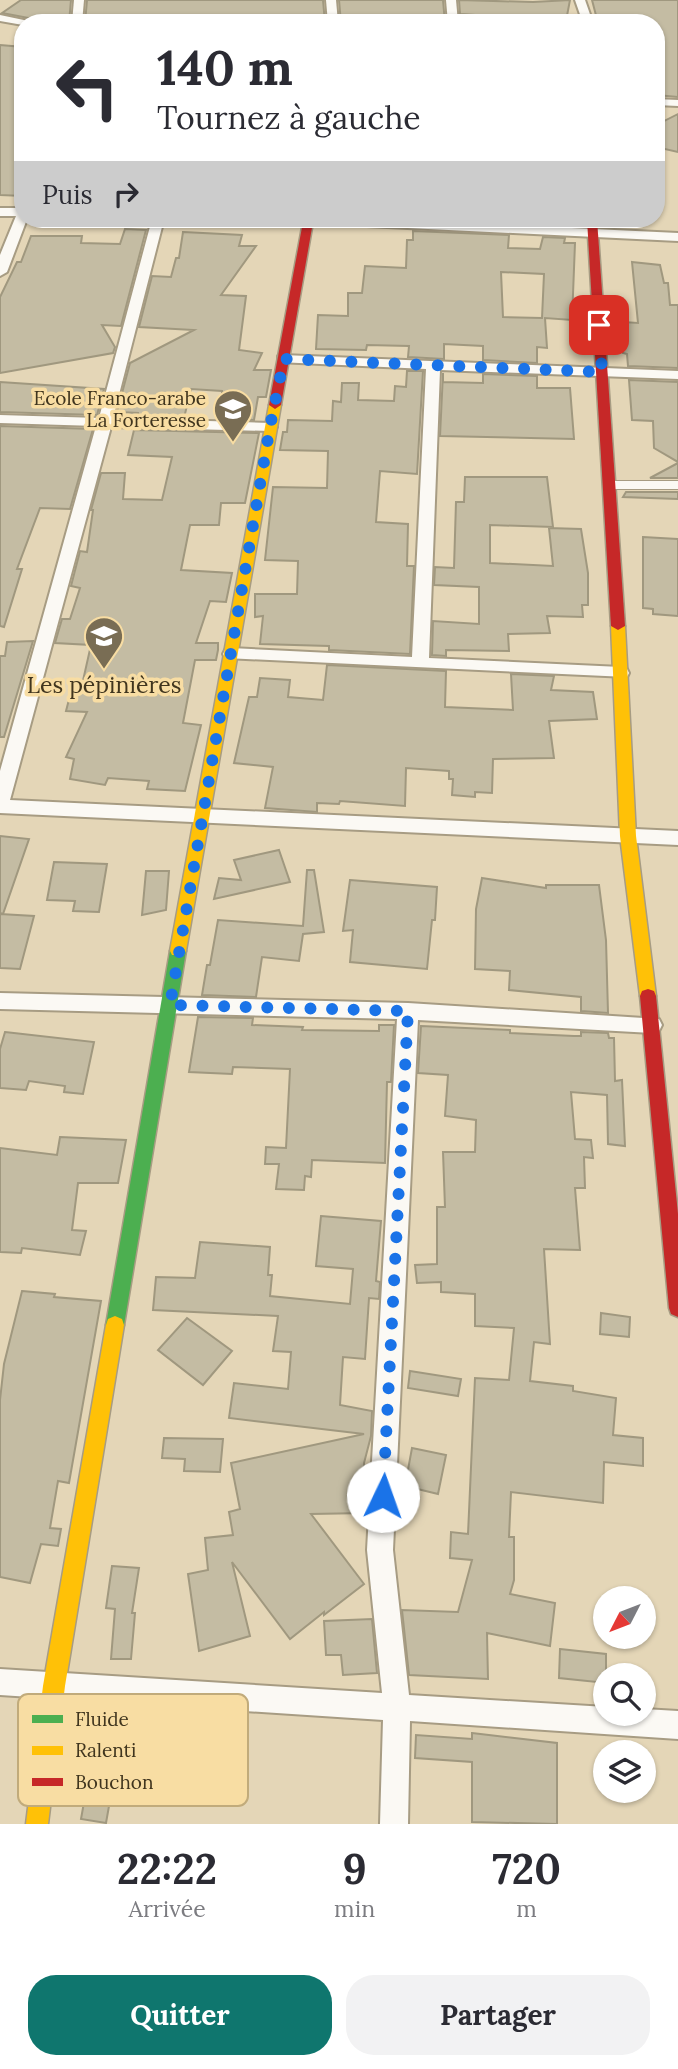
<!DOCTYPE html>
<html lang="fr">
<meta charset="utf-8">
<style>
:root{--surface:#fff;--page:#f2f2f3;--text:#2b2b33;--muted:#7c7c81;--accent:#0f766e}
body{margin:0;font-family:Lora,serif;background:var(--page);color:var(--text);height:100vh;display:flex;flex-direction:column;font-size:26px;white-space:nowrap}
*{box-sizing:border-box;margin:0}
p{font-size:23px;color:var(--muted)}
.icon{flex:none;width:38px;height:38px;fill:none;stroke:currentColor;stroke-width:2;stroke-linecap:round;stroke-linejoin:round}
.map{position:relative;height:1824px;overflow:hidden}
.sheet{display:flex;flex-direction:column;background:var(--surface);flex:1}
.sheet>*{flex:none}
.hud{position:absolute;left:14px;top:14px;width:651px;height:214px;border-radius:28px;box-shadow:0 2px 5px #0004;background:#fff;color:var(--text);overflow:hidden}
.needle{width:46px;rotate:228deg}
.fabs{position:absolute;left:593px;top:1586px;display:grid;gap:14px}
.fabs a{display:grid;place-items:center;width:63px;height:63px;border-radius:50%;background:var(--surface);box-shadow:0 2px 5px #0004;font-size:35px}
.pin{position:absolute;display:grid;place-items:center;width:60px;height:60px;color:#fff;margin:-30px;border-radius:14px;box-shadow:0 4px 10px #0006}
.me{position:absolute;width:77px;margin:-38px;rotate:3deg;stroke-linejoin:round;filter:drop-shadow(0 0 5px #0008)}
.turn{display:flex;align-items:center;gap:24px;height:147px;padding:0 28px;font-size:32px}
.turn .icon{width:91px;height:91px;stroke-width:2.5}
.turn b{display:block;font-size:49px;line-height:60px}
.then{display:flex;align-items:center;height:66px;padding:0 28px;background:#0003;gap:14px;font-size:26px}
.eta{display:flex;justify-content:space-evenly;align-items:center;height:119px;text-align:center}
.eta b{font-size:42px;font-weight:700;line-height:49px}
.button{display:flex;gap:14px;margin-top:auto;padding:14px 28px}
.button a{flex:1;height:80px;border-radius:28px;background:var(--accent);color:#fff;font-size:28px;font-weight:700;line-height:80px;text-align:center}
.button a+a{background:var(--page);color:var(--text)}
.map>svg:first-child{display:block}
.building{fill:#c4bca3;stroke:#a0987f;stroke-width:2;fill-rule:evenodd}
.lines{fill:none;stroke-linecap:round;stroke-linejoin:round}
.lane-casing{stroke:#a79c83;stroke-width:10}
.street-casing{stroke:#a79c83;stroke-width:4}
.fast-casing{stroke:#a79c83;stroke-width:3}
.slow-casing{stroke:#a79c83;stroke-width:3}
.jam-casing{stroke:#a79c83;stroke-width:3}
.lane{stroke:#fbf9f4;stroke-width:8}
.street{fill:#fbf9f4;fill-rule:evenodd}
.fast{fill:#4caf50;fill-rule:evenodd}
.slow{fill:#ffc107;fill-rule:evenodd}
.jam{fill:#c62828;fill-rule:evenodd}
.route{stroke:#1a73e8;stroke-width:12;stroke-dasharray:0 21.6}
.labels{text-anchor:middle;stroke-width:7;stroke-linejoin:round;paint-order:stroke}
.far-poi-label{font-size:19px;fill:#40351e;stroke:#f8dda3;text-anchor:end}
.poi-label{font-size:23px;fill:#40351e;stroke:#f8dda3}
.key{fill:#f8dda3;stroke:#c1ab7b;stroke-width:2}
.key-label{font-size:19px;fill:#40351e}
</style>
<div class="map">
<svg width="678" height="1824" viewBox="0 0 678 1824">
<rect width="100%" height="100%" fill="#e4d6b7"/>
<g class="building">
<path d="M21,0H71L69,23L39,20L2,13Z"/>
<path d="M87,0H323L325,23H186L180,16L144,23H85Z"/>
<path d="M339,0H443L445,23H341Z"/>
<path d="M459,0L533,2L570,0L566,21L460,14Z"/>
<path d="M592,0H678V97L656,95V23H598Z"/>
<path d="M0,45L23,47V196L0,195Z"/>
<path d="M678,114V152L656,147V125Z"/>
<path d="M125,229L146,230L121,326L102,325L115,347L113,353L0,373V297L17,262H21L31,236H82L81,243L120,244Z"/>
<path d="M413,231L509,235L508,248L540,249L543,237L565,238L564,243H575L572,320L545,318L547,348L537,347V363L483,360V346L444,344V359L408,357L409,346L367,345L366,350L316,349L318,315L348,316V293H362L365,266L406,268L407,240H413ZM501,272L544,274L542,318L503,317Z"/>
<path d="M183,232L242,235L239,246H256L221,295L246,296L239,350L262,353L254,370H271L266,397H258L254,420L226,419L230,393H222V391L191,389L184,418L138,416V413L117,412L130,363L194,330L139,327L152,276L171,277L176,258H179Z"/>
<path d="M632,262L660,265L664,283H668L670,305H678V368L628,366L627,354L623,353V322L638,323Z"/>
<path d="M407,371H423L417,474L380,471L376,522L408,524L407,566H414L410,654L329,650V646L260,644L263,616L255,617V594H297L298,561L265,560L273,487L327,488L328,451L280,450L283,432H287L288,420L332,421L333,401L341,402L342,383H359L358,400L394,401L395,386L406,387Z"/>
<path d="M443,373V382L483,383V374L537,376V388H570L574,439L440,436Z"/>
<path d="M629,380L678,382V462L654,448L653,421L632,420Z"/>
<path d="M0,382L104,389L97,415L0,412Z"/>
<path d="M0,426L93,429L70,509L40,508L17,569H22L4,627L0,626Z"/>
<path d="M134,430L259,433L245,503H221L219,525H190L181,570L232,573L226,602L210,601L196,643H218V650L216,660H195L183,723L201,725L185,791L147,789L149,781L108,778L105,785L70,779L74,759L66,757L87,712L66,711L73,684L82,685L91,645L55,643L62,619H70L80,588L71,586L80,551L87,552L93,510H91L101,473H125L123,499L162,500L172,457L128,455Z"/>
<path d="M678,463V478H650Z"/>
<path d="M465,477H547L553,527L490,525V563L553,566L549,528L581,529L588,573V605H582L583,617L547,616L550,633L508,634L509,651L446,650V656L432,655L433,621L479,624V587L434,585L435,567L454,568L456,502H464Z"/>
<path d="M626,492H678V499L623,497Z"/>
<path d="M643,537L678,539V616L653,614V609L643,608Z"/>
<path d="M33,641L4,737H0V656H5L7,642Z"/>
<path d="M327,665L446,671L445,707L513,710L511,674L554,676L551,690L593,692L597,719L549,721L554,758L493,759L492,793L475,792V797L452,795L453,779H449V771L406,768L405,806L340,801L339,804L317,803V812L265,808L273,767L234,763L249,697H257L260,678L290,680L288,697L323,700Z"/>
<path d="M0,836L29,839L3,914L0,913Z"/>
<path d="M279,850L290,882L214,899L219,878L241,880L234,860Z"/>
<path d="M54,862L107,864L99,912L73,911L75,901L47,900Z"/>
<path d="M307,870H314L324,932L303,934L299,961L262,957L256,997L202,995L207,965H210L218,920L303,926Z"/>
<path d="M146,871H169L166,910L142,915Z"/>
<path d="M482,878L546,888V885H599L606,940L608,1013L581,1011V997L509,990L510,971L475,969L476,909Z"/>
<path d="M350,880L437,887L435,920H432L427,969L350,962L353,930L343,931Z"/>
<path d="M0,914L34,916L20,969L0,968Z"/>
<path d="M198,1017L253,1018L252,1025L303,1027L302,1030L379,1031V1025H394L391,1082H387L385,1163L312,1160L311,1177L305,1176L304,1190L276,1189L279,1164H265L266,1147L286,1148L290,1069L233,1067L232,1074L189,1072Z"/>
<path d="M421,1026L510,1030V1033L574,1036H581V1032L608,1033L609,1038H614L615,1081L622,1080L625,1146L608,1144L607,1095L571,1092L575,1139L591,1140L593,1158L584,1157L585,1188H575L580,1250L544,1249L550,1344L534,1342L530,1381L573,1386V1391L616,1398L613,1435L643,1438V1466L604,1462L603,1503L511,1492L509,1537H514V1580L510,1594L555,1603L550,1646L487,1633L488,1679L409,1675L402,1610L458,1612L472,1560L450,1558L451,1532L468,1534L475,1378L509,1380L514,1328L475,1326V1294L441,1292V1282L417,1283L415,1265L437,1264V1207H445L443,1152H475L476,1120L445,1116L448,1075L418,1073Z"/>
<path d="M5,1032L94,1042L83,1094L64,1092L65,1086L29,1081L26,1090L0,1088V1049Z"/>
<path d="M60,1137L126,1140L118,1183H78L72,1230L86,1231L80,1255L22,1248L21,1253L0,1252V1148L57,1155Z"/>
<path d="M321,1216L381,1221L376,1281L380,1282L379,1299L369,1298L365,1359L343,1357L340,1405L372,1411L371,1436L364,1463L366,1513L311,1514L364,1584L324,1615V1612L290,1639L232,1562L250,1636L199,1651L188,1574L208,1570L205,1538L233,1535L229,1512L240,1509L231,1463L364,1434L229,1418L234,1383L288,1389L291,1352L273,1351L278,1316L153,1310L156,1277L195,1278L200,1242L270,1247L268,1275H272L270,1296L350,1304L353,1269L316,1266Z"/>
<path d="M22,1291L55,1294L54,1297L101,1301L69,1483L58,1481L50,1528L61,1529L58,1546L41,1544L30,1583L0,1577V1400L4,1364Z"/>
<path d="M601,1313L630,1317L629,1337L600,1334Z"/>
<path d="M187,1318L232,1351L203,1385L158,1350Z"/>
<path d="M410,1371L461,1379L458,1396L408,1388Z"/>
<path d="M164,1438L223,1439L220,1472L184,1471L185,1459L162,1458Z"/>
<path d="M412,1448L446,1455L438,1494L405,1486Z"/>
<path d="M112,1566L139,1568L132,1613H135L131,1659H111L115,1609L106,1608Z"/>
<path d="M372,1619L377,1673L343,1675L341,1655H326L324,1621Z"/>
<path d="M560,1649L606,1654V1683L559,1678Z"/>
<path d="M100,1713L125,1716L106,1823L81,1819Z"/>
<path d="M472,1733L557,1743V1824L472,1822V1762L415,1758L416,1735L472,1739Z"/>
</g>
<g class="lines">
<g class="lane-casing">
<path id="lane" d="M609,485H678"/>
</g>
<g class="street-casing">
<g id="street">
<path d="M74,0H84L82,23H72Z"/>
<path d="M326,0H336L338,23H328Z"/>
<path d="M446,0H456L458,23H448Z"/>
<path d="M575,0H585L593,23H583Z"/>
<path d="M0,15L38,23L23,25L0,21Z"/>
<path d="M656,99L678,100V106L656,105Z"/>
<path d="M0,208H23V219H27L7,272L0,276V255L16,216H0Z"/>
<path d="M152,219H164L113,418L270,423L277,427L270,431L111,427L10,800L678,831V845L0,813V771L96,426L0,423V415L99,418Z"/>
<path d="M199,219H378L678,233V241L346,225L205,223Z"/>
<path d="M283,355L678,371V379L440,370L429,658L621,667L627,669L629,673L627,677L225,658L223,654L225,650L231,648L412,657L426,369L278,362V356Z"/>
<path d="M0,993L408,1003L659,1019L662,1025L659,1031L652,1033L418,1020L393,1550L409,1695L606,1707V1713H644V1709L678,1711V1739L410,1721L408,1824H380L383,1720L0,1695V1669L382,1693L367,1550L397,1019L0,1009Z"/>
</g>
</g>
<g class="fast-casing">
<path id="fast" d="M178,945L184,947L186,951L124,1325L122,1331L115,1334L108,1331L106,1325L170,951L172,947Z"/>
</g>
<g class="slow-casing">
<g id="slow">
<path d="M275,401L281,405L186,951L184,955H172L170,951L269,405Z"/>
<path d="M618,622L625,626L636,836L656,996L654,1001H642L640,996L620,836L611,626Z"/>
<path d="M115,1316L122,1319L124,1325L65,1686L48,1824H26L43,1686L106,1325L108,1319Z"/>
</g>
</g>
<g class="jam-casing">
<g id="jam">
<path d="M308,219L313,222L281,405L275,409L269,405L303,222Z"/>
<path d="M587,219H597L625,626L618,630L611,626Z"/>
<path d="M648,989L654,991L656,996L678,1214V1317L671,1314L669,1308L640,996L642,991Z"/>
</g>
</g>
<use href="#lane" class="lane"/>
<use href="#street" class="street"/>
<use href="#fast" class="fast"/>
<use href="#slow" class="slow"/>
<use href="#jam" class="jam"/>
</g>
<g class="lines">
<path class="route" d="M383,1496L408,1011L170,1005L270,427L284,359L602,372L599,325"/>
</g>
<defs>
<g id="school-pin" transform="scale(2.0125)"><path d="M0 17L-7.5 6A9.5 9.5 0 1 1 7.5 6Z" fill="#796d54" stroke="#f8dda3"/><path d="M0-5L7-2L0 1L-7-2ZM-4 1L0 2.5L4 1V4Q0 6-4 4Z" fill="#fff"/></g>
</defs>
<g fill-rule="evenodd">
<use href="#school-pin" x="233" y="409"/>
<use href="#school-pin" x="104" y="636"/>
</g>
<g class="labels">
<g class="far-poi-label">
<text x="206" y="405">Ecole Franco-arabe<tspan x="206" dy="22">La Forteresse</tspan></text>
</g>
<g class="poi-label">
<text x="104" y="693">Les pépinières</text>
</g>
</g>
<rect x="18" y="1694" width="230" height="112" rx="10" class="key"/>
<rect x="32" y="1715" width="31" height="8" fill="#4caf50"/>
<rect x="32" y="1746" width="31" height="9" fill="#ffc107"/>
<rect x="32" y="1778" width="31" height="8" fill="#c62828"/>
<g class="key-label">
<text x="75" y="1726">Fluide</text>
<text x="75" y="1757">Ralenti</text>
<text x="75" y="1789">Bouchon</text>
</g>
</svg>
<div class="fabs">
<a><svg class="needle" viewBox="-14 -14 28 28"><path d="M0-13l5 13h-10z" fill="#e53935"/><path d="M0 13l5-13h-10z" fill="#7c7c81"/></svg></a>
<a><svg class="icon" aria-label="search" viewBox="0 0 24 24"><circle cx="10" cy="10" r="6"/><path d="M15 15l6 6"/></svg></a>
<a><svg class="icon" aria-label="layers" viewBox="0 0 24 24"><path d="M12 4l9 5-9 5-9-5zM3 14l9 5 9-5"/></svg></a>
</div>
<div class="pin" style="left:599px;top:325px;background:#d93025"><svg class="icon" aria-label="arrive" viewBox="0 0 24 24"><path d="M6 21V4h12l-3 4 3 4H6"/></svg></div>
<svg class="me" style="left:383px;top:1496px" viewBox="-20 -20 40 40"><circle r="19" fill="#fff"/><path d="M0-13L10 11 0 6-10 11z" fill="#1a73e8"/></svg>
<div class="hud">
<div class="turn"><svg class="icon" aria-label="left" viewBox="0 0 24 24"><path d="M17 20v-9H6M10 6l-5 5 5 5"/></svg><div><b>140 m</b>Tournez à gauche</div></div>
<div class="then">Puis<svg class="icon" aria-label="right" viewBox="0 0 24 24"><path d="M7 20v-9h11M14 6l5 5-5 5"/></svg></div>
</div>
</div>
<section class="sheet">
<div class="eta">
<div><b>22:22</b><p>Arrivée</p></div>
<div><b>9</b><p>min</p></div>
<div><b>720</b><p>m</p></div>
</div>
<div class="button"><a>Quitter</a><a>Partager</a></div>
</section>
